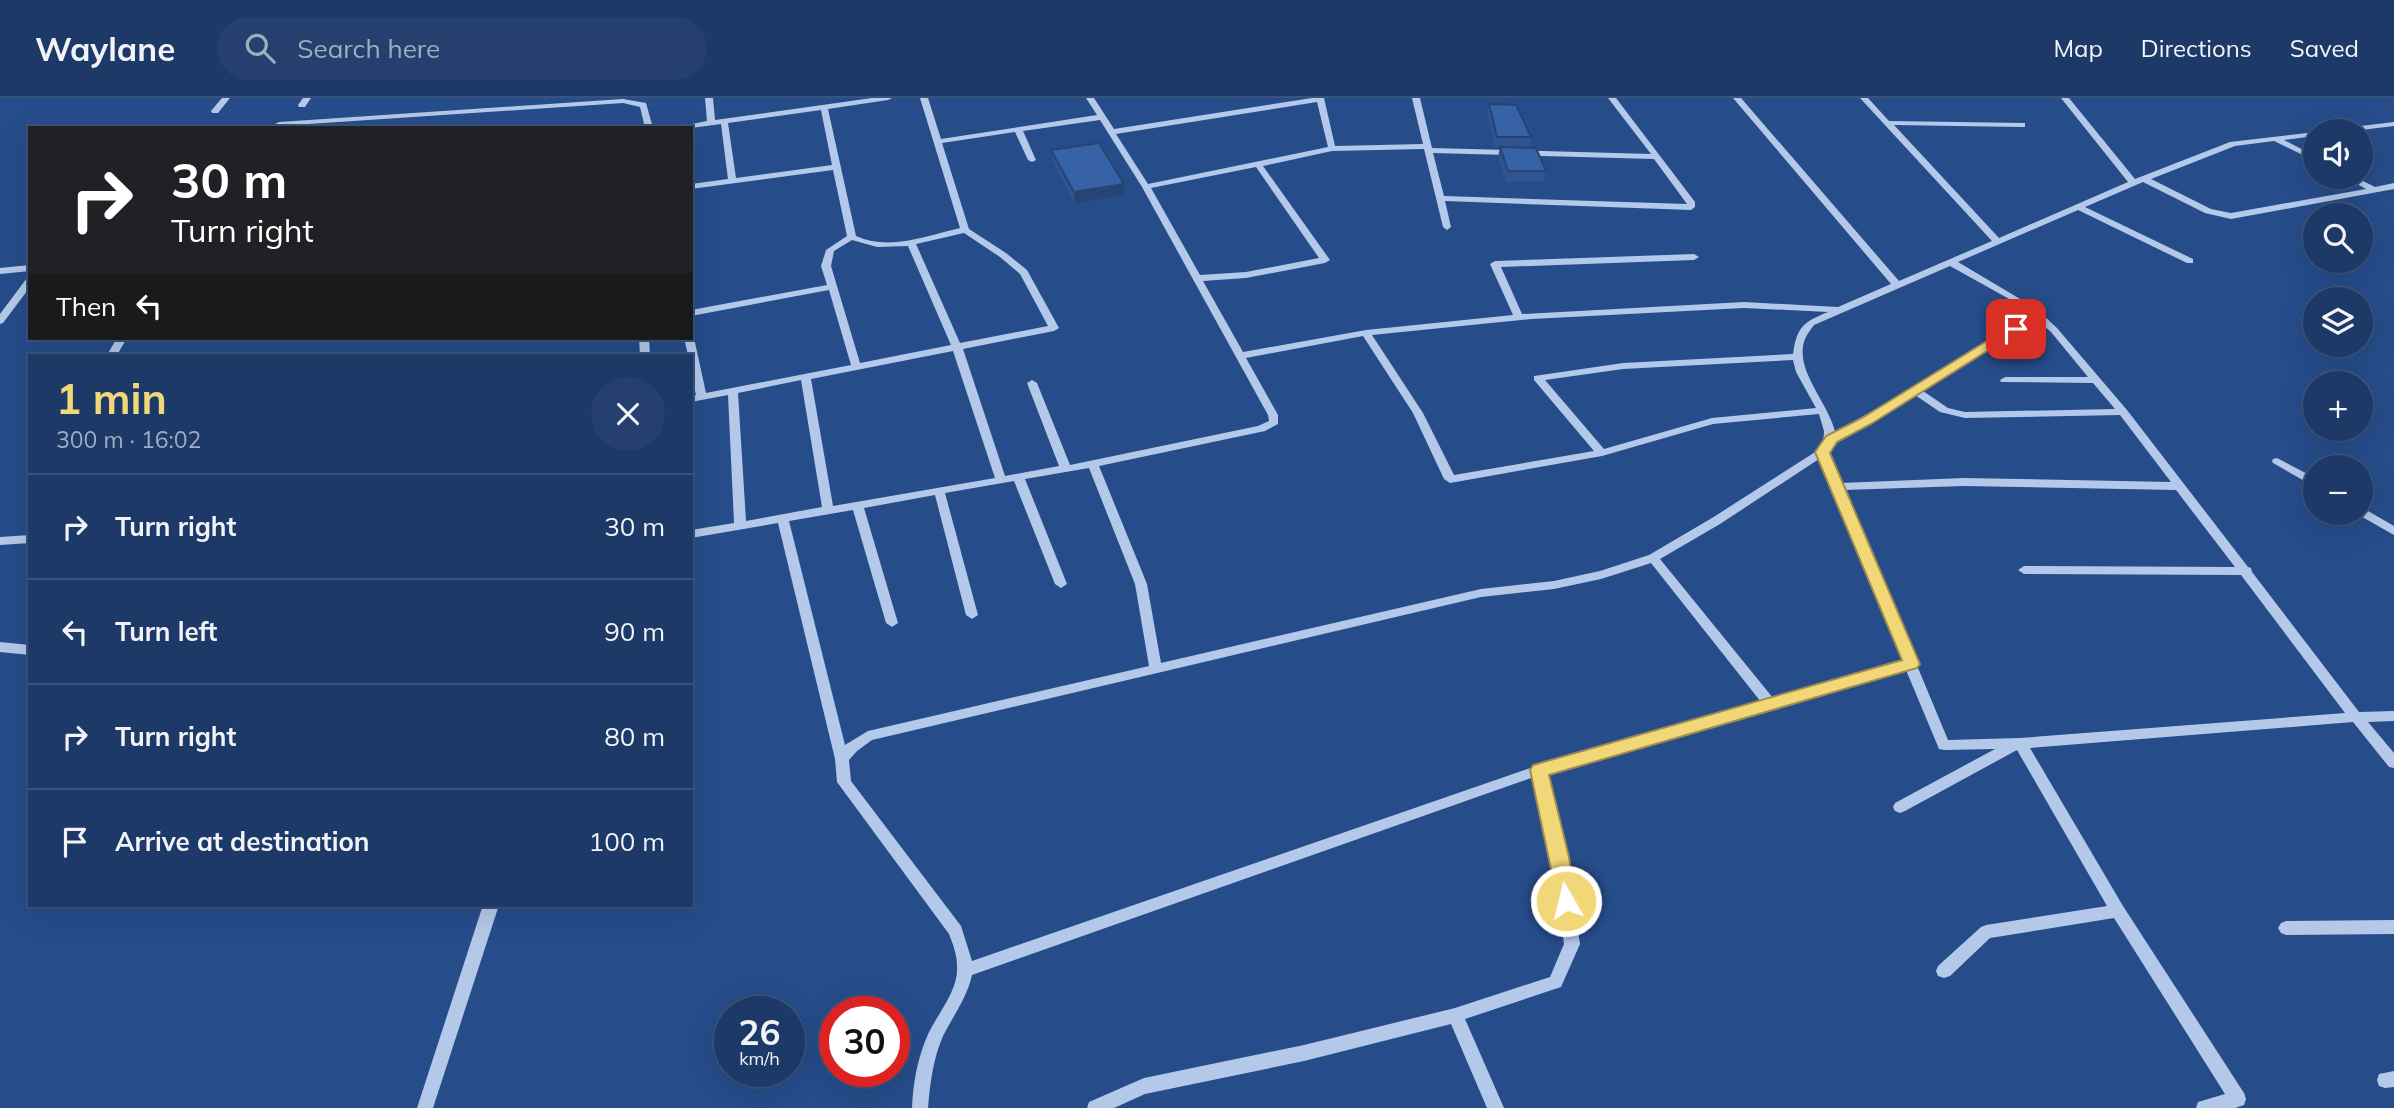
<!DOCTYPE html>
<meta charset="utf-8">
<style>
:root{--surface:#1c3968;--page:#25406e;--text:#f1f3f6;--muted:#a0acc0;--line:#3a537c;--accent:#f2d779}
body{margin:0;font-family:Mulish,sans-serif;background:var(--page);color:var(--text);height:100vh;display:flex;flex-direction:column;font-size:26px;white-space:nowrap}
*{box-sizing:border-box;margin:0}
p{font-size:23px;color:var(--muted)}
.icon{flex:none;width:38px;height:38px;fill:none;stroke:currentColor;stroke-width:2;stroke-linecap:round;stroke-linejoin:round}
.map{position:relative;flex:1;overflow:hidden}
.drawer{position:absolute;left:28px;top:256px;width:665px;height:553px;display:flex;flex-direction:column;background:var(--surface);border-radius:0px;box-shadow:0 7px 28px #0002,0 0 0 2px var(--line)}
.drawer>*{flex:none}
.guide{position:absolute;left:28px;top:28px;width:665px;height:214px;border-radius:0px;box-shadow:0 7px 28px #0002,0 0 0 2px var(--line);background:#202124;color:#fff;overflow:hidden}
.controls{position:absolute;left:2303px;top:21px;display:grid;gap:14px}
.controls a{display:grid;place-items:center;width:70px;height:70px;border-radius:50%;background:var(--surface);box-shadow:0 7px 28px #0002,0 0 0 2px var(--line);font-size:35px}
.speed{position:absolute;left:714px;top:898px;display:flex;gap:14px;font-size:35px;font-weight:700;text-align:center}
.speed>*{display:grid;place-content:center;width:91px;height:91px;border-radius:50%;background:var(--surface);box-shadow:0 7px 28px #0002,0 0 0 2px var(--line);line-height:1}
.speed small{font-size:18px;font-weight:400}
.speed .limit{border:10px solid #d22;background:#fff;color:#111}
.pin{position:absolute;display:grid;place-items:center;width:60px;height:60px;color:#fff;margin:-30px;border-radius:14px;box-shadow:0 4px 10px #0006}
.me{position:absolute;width:77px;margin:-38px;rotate:352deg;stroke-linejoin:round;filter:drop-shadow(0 0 5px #0008)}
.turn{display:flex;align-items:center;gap:24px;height:147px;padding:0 28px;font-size:32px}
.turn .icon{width:91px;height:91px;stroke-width:2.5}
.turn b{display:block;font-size:49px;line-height:60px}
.then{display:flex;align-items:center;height:66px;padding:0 28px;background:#0003;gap:14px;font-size:26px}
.round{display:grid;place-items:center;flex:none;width:74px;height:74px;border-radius:37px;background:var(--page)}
.overview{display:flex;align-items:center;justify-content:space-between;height:119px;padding:0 28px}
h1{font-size:42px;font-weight:700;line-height:52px;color:var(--accent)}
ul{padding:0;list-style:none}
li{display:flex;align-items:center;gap:21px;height:105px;padding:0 28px;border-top:2px solid var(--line)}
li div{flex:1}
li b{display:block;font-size:26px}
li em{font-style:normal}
header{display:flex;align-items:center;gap:42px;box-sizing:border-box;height:98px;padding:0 35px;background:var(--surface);border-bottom:2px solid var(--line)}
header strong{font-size:33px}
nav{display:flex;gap:38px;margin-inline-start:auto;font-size:24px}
.search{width:490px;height:63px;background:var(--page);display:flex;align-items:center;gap:18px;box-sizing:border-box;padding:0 24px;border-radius:38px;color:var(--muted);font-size:26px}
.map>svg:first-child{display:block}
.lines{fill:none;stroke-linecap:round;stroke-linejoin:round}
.minor{fill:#b4c9e9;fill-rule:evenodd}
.wall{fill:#2f548f}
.shaded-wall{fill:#264574}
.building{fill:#3762a6;stroke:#264574;stroke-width:2}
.route{fill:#f2d779;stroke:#9d8c4f;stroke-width:2}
</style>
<header>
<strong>Waylane</strong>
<div class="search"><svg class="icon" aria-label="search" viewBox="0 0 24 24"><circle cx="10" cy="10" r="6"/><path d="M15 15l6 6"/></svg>Search here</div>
<nav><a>Map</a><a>Directions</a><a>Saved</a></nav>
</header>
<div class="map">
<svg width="2394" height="1010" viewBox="0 0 2394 1010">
<rect width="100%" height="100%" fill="#264c8a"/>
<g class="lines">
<g class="minor">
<path d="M222,0H230L218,15H212L211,13Z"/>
<path d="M303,0H311L305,9H299L298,7Z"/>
<path d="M705,0H713L715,22L872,0H892L888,2L828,11L856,138C889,153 926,138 960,130L920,0H928L941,41L1097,17L1086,0H1094L1114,31L1312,0H1324L1335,48L1423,46L1412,0H1420L1432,50L1651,56L1608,0H1616L1695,104V109L1691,112L1445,103L1451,129L1447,132L1443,129L1424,51L1332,53L1263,68L1330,162L1325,165L1246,180L1203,183L1243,254L1366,232L1513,217L1490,166L1495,163L1694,156L1699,159L1694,162L1501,169L1522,216L1744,204L1838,209L1891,186L1733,0H1741L1899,183L1992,143L1860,0H1868L1889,23L2025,25V29H2022L1894,27L1999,140L2128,84L2061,0H2069L2135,81L2230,44L2315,34V38L2284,42L2315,58V63L2274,43L2235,48L2151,81L2211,111L2231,115L2366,91L2345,79H2355L2375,89L2394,85V91L2231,121L2205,115L2143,84L2085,109L2193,161V165H2187L2078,112L1958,164L2042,214L2043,217L2057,230L2127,312L2248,469L2251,470L2252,474L2359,614L2394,613V623L2368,624L2394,655V670L2389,669L2353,624L2030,650L2123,808L2244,995L2246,1001L2244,1007L2235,1010H2196L2198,1004L2225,996L2114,820L1990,840L1950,878L1944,880L1938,878L1936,873L1938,868L1981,829L1986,827L2107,808L2017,652L1905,713L1900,715L1895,713L1893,709L1895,705L1995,651L1944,652L1939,651L1906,572L1547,675L1566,759L1580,846L1561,889L1465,921L1504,1010H1487L1451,926L1304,963L1145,996L1114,1010H1087L1089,1004L1144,980L1304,947L1455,910L1550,879L1564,846L1552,759L1534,679L972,877C967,900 953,918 943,938C933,961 930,986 928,1010H912C913,986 917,963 926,941C935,918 959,894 957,868C957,857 953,846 949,836L837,684L835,661L778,425L691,440V432L734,425L728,297L691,304V298L696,297L691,273V257H688L684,240H691V238L694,240L706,295L851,267L829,192L691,218V212L827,187L821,168L826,152L847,138L833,72L691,91V86L728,81L721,26L691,30H672L707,23ZM1317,4L1328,49L1148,86L1116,36ZM821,12L832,67L736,80L728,25ZM1100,22L1142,89L1268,317L1269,323L1258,328L1070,367L1037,285L1032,282L1027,285L1059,368L1005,378L963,251L1054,233L1059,230L1027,172L1006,155L969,131L942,45L1015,34L1028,62L1032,64L1036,62L1023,33ZM1433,55L1654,61L1687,106L1444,98ZM1256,69L1319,160L1246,174L1200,177L1151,90ZM964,135L1000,159L1020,176L1048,228L960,245L916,146ZM852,142L877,149L908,148L951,247L860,265L831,168L834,153ZM1950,168L2020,207L2031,217L1943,273L1835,334C1829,305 1793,271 1805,241C1807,236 1811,231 1814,227ZM1744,210L1828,214C1804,224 1797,228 1793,256L1623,265L1534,278V282L1594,353L1454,377L1423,315L1372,237L1532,221ZM2037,222L2051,234L2088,279H2005L2000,282L2001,284L2093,285L2115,311L1965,314L1948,310L1923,293ZM1363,238L1413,315L1444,381L1450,385L1602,358L1713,326L1819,316L1824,333L1823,349L1712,420L1649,457L1600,473L1554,483L1481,491L1161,565L1147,486L1099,368L1265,333L1278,326V317L1246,260ZM953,253L995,380L833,408L811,281ZM1793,262L1796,274L1816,310L1712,320L1604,351L1545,282L1623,271ZM801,282L822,409L746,423L738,295ZM1915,297L1940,314L1965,320L2120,317L2171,384L1964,380L1841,385L1828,355L1833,350L1834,344ZM1819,361L1903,564L1773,600L1660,461L1720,426ZM1089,370L1135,486L1149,568L868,633L845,647L789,423L853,412L886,525L892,529L898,525L864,410L935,397L966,517L972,521L978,517L945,395L1014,383L1055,486L1061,490L1067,486L1025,381ZM1964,388L2176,392L2235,469L2024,468L2018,472L2024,476L2241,477L2345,615L2020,640L1948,642L1844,392ZM1651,465L1761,604L1539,667L972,863L961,828L851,683L849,662L857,653L872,642L1481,499L1554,491L1601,481Z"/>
<path d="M623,1L646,5L653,30H645L640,9L623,5L279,28L275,26L279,24Z"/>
<path d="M2394,24V28L2353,33H2331L2335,31Z"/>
<path d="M30,167V173L0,176V170Z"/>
<path d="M30,179V189L3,225L0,226V216L27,180Z"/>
<path d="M117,240H127L117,257H107Z"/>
<path d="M639,240H649L650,257H640Z"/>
<path d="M2277,360L2315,380V389L2273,365L2272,363L2273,361Z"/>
<path d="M2361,409L2394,428V437L2357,416L2361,415Z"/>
<path d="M30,437V445L0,447V439Z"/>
<path d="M0,544L30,547V557L0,554Z"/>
<path d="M483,807H499L433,1010H417Z"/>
<path d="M2394,822V836L2286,837L2281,835L2278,830L2281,825L2286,823Z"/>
<path d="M2394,973V989L2385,990L2379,988L2377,982L2379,976Z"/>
</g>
</g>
<g class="wall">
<path d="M1489,6L1531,39L1529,50L1546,73L1544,83L1506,84L1498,59L1500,49H1495L1487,17Z"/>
<path d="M1051,52L1125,97L1075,105L1052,63Z"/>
</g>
<path class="shaded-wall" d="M1124,86L1125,97L1075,105L1074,94Z"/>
<g class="building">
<path d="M1489,6L1516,7L1531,39H1497Z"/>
<path d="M1099,45L1124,86L1074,94L1051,52Z"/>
<path d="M1500,49L1536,50L1546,73H1508Z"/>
</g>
<path class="route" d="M2011,228L2022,231L1871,326L1837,344L1830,355L1920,566L1917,570L1549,677L1569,759L1576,803L1573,809L1566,811L1559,809L1530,672L1533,667L1902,562L1815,354L1826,338L1862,320Z"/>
</svg>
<div class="controls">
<a><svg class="icon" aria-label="sound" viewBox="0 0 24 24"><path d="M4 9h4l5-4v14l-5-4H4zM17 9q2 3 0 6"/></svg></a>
<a><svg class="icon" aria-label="search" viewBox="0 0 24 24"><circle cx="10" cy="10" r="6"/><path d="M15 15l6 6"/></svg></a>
<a><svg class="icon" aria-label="layers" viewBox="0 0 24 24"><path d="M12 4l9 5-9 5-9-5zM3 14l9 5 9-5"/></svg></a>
<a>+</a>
<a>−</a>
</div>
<div class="speed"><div>26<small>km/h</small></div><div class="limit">30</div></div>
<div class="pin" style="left:2016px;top:231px;background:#d93025"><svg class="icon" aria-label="arrive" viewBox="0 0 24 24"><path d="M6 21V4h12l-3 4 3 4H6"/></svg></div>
<svg class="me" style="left:1566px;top:803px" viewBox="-20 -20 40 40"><circle r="17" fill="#f2d779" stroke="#fff" stroke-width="3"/><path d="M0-11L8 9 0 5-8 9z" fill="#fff"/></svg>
<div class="guide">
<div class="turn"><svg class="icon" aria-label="right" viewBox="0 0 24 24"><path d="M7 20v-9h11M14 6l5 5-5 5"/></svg><div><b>30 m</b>Turn right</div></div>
<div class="then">Then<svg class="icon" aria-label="left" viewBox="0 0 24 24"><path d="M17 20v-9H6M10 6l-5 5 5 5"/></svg></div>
</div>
<section class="drawer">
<div class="overview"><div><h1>1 min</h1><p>300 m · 16:02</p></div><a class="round"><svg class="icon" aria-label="close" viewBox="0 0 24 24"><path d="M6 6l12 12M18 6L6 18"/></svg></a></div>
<ul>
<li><svg class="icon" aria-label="right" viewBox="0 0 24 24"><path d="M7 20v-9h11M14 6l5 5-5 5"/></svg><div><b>Turn right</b></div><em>30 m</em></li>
<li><svg class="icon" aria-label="left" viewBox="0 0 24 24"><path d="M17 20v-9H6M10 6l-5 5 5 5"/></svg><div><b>Turn left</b></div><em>90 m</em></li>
<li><svg class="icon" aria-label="right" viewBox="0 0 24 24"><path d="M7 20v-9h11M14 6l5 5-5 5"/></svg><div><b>Turn right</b></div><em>80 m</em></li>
<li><svg class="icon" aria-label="arrive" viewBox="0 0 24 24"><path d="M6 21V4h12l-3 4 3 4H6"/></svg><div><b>Arrive at destination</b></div><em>100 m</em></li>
</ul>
</section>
</div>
